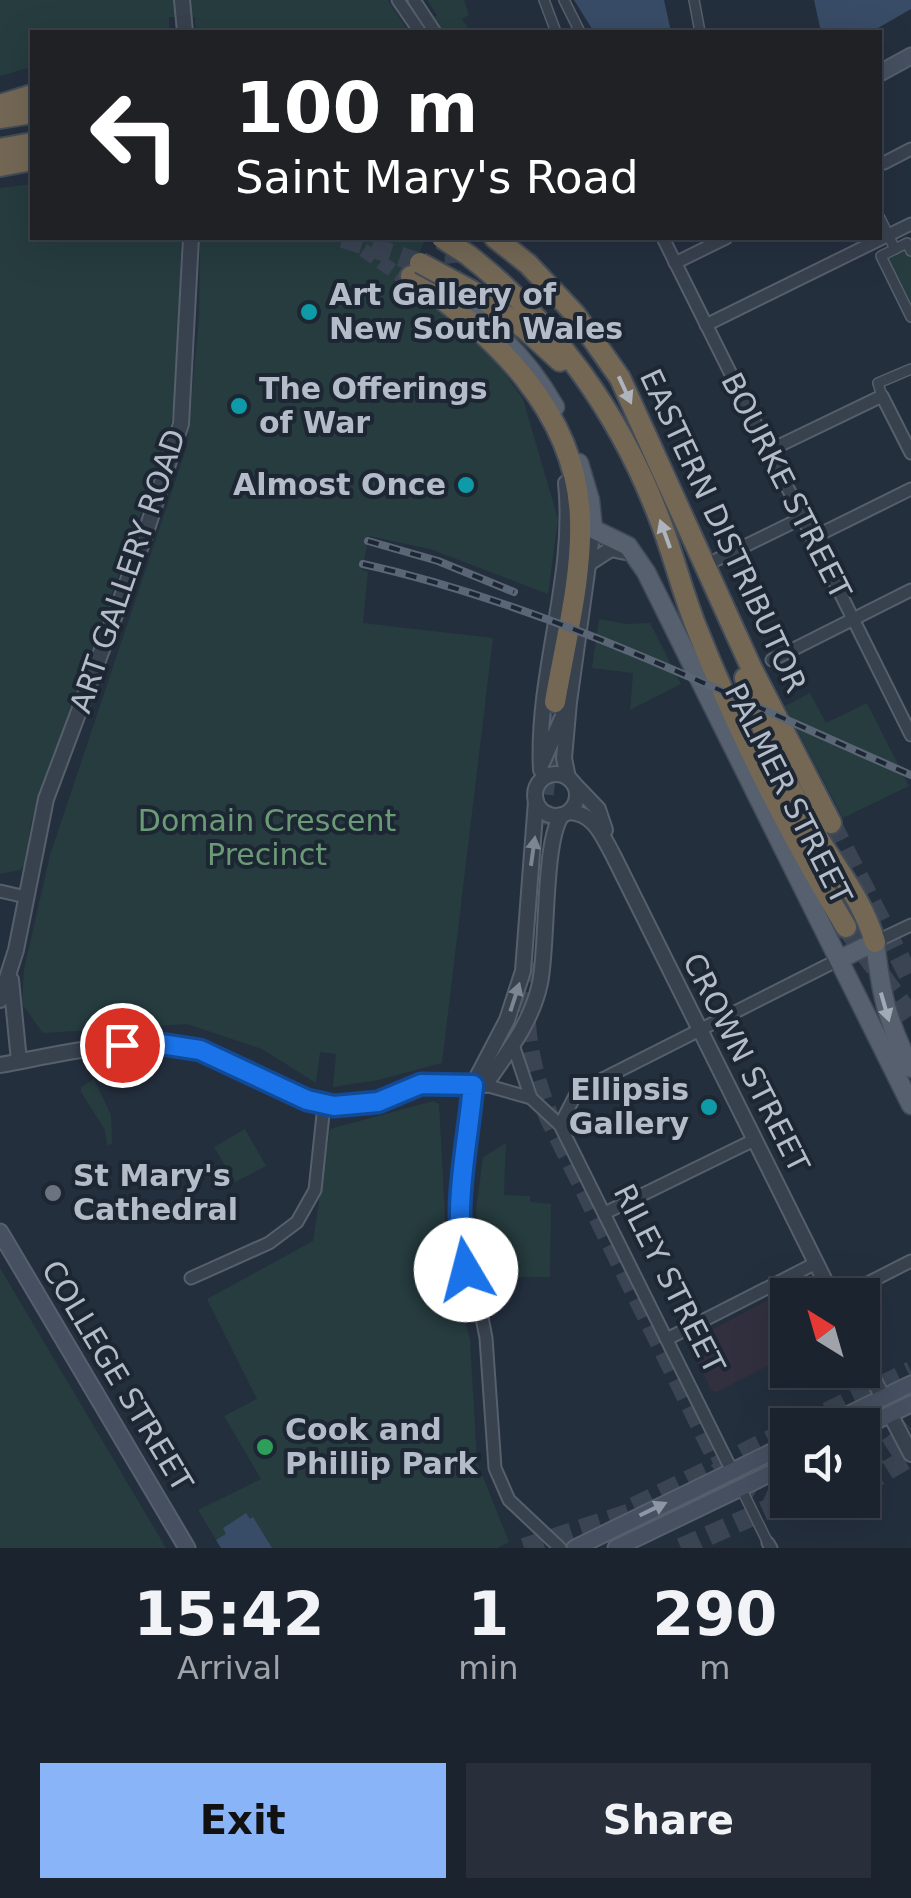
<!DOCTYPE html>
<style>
:root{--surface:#1b232e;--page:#282f3a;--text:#f1f3f6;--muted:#a0a4aa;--line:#39404a;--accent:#8ab4f8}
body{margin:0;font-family:"DejaVu Sans",sans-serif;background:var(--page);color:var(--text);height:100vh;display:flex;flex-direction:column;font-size:38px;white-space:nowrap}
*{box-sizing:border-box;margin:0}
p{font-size:32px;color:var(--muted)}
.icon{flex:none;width:55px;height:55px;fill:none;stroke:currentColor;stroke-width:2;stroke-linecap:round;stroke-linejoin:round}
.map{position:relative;height:1548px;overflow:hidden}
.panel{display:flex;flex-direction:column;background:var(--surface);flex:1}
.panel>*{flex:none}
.top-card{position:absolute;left:30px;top:30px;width:852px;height:210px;border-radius:0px;box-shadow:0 10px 40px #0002,0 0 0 2px var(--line);background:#202124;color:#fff;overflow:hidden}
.needle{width:65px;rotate:323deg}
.buttons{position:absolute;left:770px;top:1278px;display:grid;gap:20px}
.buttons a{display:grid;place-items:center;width:110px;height:110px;border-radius:0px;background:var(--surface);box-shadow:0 10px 40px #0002,0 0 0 2px var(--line);font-size:50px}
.pin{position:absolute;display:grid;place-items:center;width:85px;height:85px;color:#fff;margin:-42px;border:5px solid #fff;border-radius:50%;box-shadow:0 2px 10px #0007}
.me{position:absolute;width:110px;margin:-55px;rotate:352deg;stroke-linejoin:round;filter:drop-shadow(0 0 8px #0008)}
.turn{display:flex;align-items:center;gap:35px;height:210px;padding:0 40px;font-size:45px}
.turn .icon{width:130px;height:130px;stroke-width:2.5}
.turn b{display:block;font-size:70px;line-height:85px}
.eta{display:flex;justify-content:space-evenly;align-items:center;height:170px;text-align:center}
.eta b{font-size:60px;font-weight:800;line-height:70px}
.action{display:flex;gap:20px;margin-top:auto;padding:20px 40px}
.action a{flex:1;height:115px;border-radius:0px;background:var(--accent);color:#111;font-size:40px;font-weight:800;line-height:115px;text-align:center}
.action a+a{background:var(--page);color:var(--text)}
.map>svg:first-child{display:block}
.medical{fill:#32303f}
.green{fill:#263c3f}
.water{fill:#394c67}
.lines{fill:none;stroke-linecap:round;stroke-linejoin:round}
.tertiary-tunnel{stroke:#3a4453;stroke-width:14;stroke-dasharray:14 7;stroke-linecap:butt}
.secondary-tunnel{stroke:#3a4453;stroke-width:15;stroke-dasharray:15 8;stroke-linecap:butt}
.motorway-tunnel{stroke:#3a4453;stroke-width:20;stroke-dasharray:20 10;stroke-linecap:butt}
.pedestrian-casing{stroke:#565f6c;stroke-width:12}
.minor-casing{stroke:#565f6c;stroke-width:15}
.tertiary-casing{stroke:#565f6c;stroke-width:18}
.secondary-casing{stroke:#565f6c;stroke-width:19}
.primary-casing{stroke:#414a57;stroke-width:21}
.motorway-casing{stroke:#434c59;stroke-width:24}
.pedestrian{stroke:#38414e;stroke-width:9}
.minor{stroke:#38414e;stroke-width:11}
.tertiary{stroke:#38414e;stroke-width:14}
.secondary{stroke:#465061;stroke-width:15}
.primary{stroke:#56606e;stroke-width:18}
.motorway{stroke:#746855;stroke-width:20}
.rail-casing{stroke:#5a6575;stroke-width:8}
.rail{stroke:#1d2633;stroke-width:4;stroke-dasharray:11;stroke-linecap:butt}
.motorway-bridge-casing{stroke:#434c59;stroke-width:24;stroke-linecap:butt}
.motorway-bridge{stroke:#746855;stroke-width:20}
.oneway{fill:#aeb4bd}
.oneway2{fill:#7c8592}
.oneway3{fill:#a1aab7}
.oneway4{fill:#8e96a5}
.route-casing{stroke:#114b97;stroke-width:25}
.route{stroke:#1a73e8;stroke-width:18}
.culture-dot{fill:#0f9aa8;stroke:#1d2633;stroke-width:4}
.worship-dot{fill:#6b7280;stroke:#1d2633;stroke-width:4}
.leisure-dot{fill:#2e9e5b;stroke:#1d2633;stroke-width:4}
.labels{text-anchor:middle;stroke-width:8;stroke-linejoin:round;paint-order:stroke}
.poi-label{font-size:30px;font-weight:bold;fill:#b4bcc9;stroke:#1d2633;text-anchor:start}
.street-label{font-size:30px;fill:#b4bcc9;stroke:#1d2633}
.park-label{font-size:30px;fill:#6b9a76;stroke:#1d2633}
</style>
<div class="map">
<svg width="911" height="1548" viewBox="0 0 911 1548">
<rect width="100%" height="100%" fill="#242f3e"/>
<path class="medical" d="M800,1283L809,1295H788L787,1356L717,1392L711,1390L689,1342Z"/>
<g class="green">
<path d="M0,0H388L409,32H196L195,17H169V32H32V67L0,76Z"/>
<path d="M427,0H464L469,15L462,19L471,32H442L432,19L437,15Z"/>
<path d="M32,184V238H181C180,304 182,373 168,438L48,771L31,823L26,863L20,870L0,874V188Z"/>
<path d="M200,238H426L405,285L400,282L398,285L450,317L469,333L494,359L523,399L558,519L548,594L430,549L369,536L362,570L368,572L363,623L493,638L442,1063L378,1080L333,1087L336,1054L320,1052L316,1083L262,1049L187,1024L43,1033L22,1004L24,969L50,855L187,446L199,318Z"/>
<path d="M911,245V320L879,255Z"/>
<path d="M599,619L627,624L650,623L681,684L630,710L633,673L592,668Z"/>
<path d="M810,693L826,723L867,703L909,786L843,818L785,706Z"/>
<path d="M94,1079L111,1115L112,1144L107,1145L105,1130L81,1092V1087Z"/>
<path d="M433,1101L439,1104L446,1235L470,1340L477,1462L509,1542L497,1548H221L198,1510L261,1479L224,1416L257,1399L207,1299L313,1241L330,1129Z"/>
<path d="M245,1129L266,1166L235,1182L214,1147Z"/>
<path d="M506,1143L504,1195L530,1196V1202L551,1204L550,1277H485L476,1210L483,1157Z"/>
<path d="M0,1268L166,1548H0Z"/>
</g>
<g class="water">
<path d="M574,0H664L671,32H594Z"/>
<path d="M814,0H911V9L871,32H821Z"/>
<path d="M246,1513L250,1519L253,1517L272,1548H221L216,1540L226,1534L223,1528Z"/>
</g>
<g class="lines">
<path class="tertiary-tunnel" d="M346,238L408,281"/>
<path class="secondary-tunnel" d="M455,286L452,259L461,238"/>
<g class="motorway-tunnel">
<path d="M343,238L420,263"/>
<path d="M831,823L911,980"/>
<path d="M540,824L555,702"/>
<path d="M846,927L911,1017"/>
<path d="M527,962C522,1023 527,1060 549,1117L715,1455C745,1492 785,1516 834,1500"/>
<path d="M800,1425L911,1371"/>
<path d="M862,1465L893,1445L911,1429"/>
<path d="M862,1486L911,1456"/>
<path d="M634,1507L788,1431"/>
<path d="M524,1548L646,1508"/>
<path d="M681,1548L786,1501"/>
</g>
<g class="pedestrian-casing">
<g id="pedestrian">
<path d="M544,0L556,32"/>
<path d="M564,0L580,32"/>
<path d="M694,0L700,32"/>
<path d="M880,218L895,249L907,243L911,251"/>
<path d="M895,249L881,256L911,317"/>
<path d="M882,396L878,383L911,369"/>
<path d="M741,1488L768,1543"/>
</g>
</g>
<g class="minor-casing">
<g id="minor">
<path d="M398,0L420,32"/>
<path d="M414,0L435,32"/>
<path d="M884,163L911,149"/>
<path d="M663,238L911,735"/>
<path d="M675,263L726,238"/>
<path d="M706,325L911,224"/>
<path d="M768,451L882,396L911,453"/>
<path d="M812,538L911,489"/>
<path d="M716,560L802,518"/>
<path d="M772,660L911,590"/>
<path d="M0,891L26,897"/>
<path d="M875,942L911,925"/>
<path d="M513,1045L531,1098"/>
<path d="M473,1085L459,1219L460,1246L477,1292L486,1338L495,1468L509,1500L560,1548"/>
<path d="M485,1085L531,1098L560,1125L732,1471"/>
<path d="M560,1125L577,1092L840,959"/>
<path d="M605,1213L754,1140"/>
<path d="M191,1278L269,1243L297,1222L315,1190L324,1105"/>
<path d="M844,1295L911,1261"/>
<path d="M669,1338L816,1263"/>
<path d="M768,1543L771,1548"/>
</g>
</g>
<g class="tertiary-casing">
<g id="tertiary">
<path d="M182,0L185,32"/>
<path d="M591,562L611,549L630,553"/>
<path d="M543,761L567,707"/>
<path d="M541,770C536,673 576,579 566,483"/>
<circle cx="556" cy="795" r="21"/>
<path d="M568,778L564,758L569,702L593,529"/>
<path d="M573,783L598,809L605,830"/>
<path d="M569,812C594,813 602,835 613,855L832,1295"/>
<path d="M11,980L19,1061"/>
<path d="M0,1000L16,950L46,799L145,535L181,424L191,238"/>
<path d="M0,1065C77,1051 149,1030 225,1059C260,1073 292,1100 329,1105C368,1111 390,1090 424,1084C445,1080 465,1085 485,1085C507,1053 532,1022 540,983C548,945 543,840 562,815"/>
<path d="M473,1085L507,1020L523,971L536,801"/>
<path d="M862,1357L883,1398"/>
<path d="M890,1414L911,1454"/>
</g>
</g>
<g class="secondary-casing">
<g id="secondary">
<path d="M880,73L911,56"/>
<path d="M0,1232L187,1548"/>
<path d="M827,1425L911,1384"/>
<path d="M862,1428L911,1404"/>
<path d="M575,1548L788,1444"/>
<path d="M616,1548L788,1465"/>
</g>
</g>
<g class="primary-casing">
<g id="primary">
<path d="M436,283C485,318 525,354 555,407"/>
<path d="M579,463L590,500L593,529L628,546L646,572L911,1105"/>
<path d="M840,959L875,942C881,994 887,1021 911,1068"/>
</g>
</g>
<g class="motorway-casing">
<g id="motorway">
<path d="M0,105L32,95"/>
<path d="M0,118L32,113"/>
<path d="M0,149L32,143"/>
<path d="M0,166L32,160"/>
<path d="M495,238L528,264L575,314L620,378L751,667L831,823"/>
<path d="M468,255C554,322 619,413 658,515C673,552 682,592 697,629C738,732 789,833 846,927"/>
<path d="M411,276C493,334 577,411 580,519C582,579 565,643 555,702"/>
<path d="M472,291L526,330L560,361"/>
<path d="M745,678C761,732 787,785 815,833C837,869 863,901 875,942"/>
</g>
</g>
<use href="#pedestrian" class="pedestrian"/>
<use href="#minor" class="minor"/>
<use href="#tertiary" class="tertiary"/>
<use href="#secondary" class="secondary"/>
<use href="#primary" class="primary"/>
<use href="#motorway" class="motorway"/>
<g class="rail-casing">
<g id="rail">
<path d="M368,541L438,561L514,592"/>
<path d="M363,564C555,607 731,697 911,775"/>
</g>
</g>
<use href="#rail" class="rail"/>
<g class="motorway-bridge-casing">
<g id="motorway-bridge">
<path d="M442,238L468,255"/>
<path d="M420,263L472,291"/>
</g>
</g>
<use href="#motorway-bridge" class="motorway-bridge"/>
</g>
<defs><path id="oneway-solid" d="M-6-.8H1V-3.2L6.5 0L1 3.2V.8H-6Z" transform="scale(2.5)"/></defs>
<g class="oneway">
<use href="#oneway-solid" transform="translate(625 390) rotate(65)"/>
<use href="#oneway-solid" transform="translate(665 534) rotate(-110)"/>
</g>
<g class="oneway2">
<use href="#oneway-solid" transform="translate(533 851) rotate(-82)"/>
<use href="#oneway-solid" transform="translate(515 997) rotate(-72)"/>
</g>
<use class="oneway3" href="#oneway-solid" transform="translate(885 1007) rotate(74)"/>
<use class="oneway4" href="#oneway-solid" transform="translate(653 1509) rotate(-26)"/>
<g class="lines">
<g class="route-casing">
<path id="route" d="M122,1045L148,1042L200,1050L307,1100L334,1106L378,1102L421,1084L473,1085C468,1145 451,1211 466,1270"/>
</g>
<use href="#route" class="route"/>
</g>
<g class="culture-dot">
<circle cx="309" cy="312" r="10"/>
<circle cx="239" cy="406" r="10"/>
<circle cx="466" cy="485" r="10"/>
<circle cx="709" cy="1107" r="10"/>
</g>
<circle class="worship-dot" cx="53" cy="1193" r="10"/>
<circle class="leisure-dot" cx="265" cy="1447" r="10"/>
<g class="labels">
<g class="poi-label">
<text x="329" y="305">Art Gallery of<tspan x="329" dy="34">New South Wales</tspan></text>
<text x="259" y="399">The Offerings<tspan x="259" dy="34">of War</tspan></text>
<text x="446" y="495" text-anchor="end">Almost Once</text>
<text x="689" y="1100" text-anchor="end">Ellipsis<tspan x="689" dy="34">Gallery</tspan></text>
<text x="73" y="1186">St Mary's<tspan x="73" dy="34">Cathedral</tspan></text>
<text x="285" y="1440">Cook and<tspan x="285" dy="34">Phillip Park</tspan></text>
</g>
<g class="street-label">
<text transform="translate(786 486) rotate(63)" y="10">BOURKE STREET</text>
<text transform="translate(723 531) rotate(65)" y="10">EASTERN DISTRIBUTOR</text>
<text transform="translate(128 571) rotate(-71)" y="10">ART GALLERY ROAD</text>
<text transform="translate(788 794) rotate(63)" y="10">PALMER STREET</text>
<text transform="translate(746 1063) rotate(63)" y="10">CROWN STREET</text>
<text transform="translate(669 1279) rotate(63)" y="10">RILEY STREET</text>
<text transform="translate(117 1376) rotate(59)" y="10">COLLEGE STREET</text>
</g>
<g class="park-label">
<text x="267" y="831">Domain Crescent<tspan x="267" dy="34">Precinct</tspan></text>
</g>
</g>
</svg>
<div class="buttons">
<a><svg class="needle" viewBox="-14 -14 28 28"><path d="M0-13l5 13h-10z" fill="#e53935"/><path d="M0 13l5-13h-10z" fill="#a0a4aa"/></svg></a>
<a><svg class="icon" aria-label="sound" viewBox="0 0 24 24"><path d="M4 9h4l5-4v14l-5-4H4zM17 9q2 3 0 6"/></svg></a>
</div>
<div class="pin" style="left:122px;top:1045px;background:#d93025"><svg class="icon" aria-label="arrive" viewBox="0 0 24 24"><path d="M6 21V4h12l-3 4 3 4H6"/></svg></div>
<svg class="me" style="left:466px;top:1270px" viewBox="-20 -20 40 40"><circle r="19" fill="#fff"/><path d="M0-13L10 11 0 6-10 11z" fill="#1a73e8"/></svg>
<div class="top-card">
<div class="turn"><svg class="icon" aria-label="left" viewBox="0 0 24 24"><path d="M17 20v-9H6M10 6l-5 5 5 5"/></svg><div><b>100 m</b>Saint Mary's Road</div></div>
</div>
</div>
<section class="panel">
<div class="eta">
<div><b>15:42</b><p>Arrival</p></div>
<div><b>1</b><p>min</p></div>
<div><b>290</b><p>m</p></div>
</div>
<div class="action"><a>Exit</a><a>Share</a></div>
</section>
